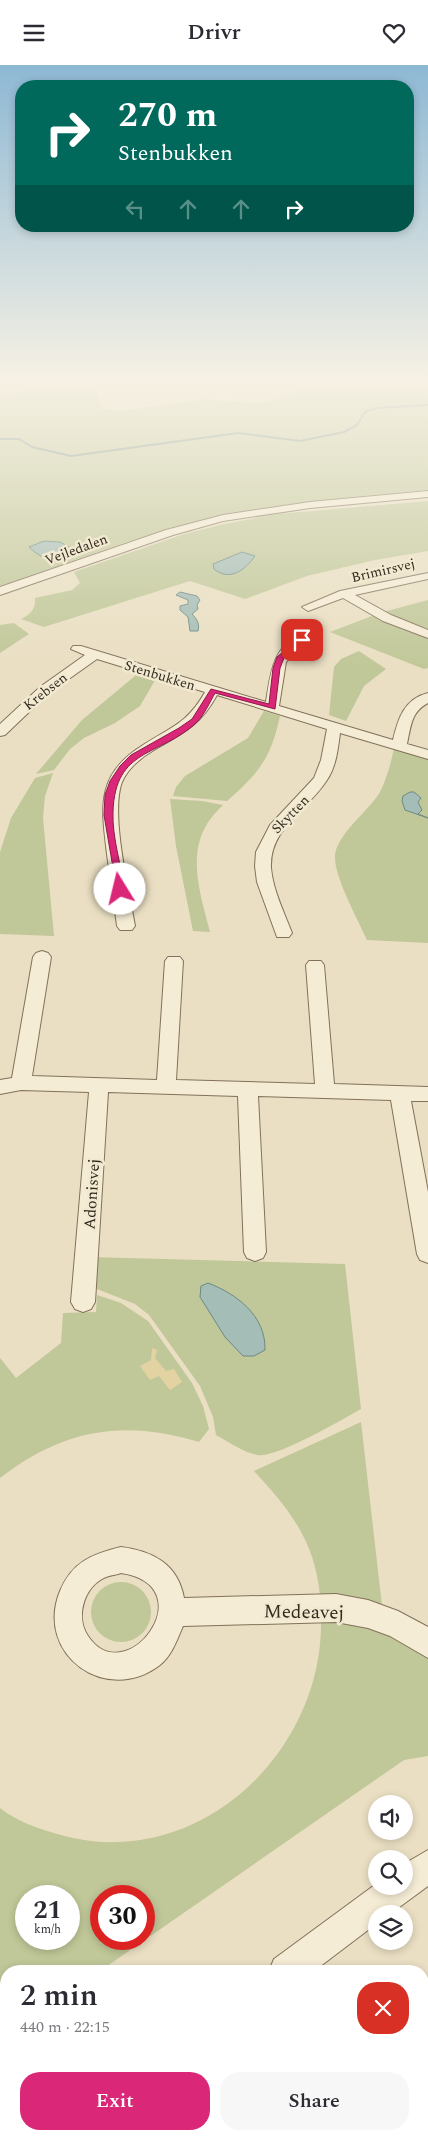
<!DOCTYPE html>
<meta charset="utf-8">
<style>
:root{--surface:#fff;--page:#f7f7f7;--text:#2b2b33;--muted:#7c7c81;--accent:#db2777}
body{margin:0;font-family:Spectral,serif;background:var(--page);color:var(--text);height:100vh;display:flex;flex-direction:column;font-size:19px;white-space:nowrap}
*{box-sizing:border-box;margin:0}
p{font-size:16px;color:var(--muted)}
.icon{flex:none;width:28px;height:28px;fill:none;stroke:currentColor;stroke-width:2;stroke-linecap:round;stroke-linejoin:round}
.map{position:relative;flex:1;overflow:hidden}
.panel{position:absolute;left:0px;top:1900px;width:429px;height:175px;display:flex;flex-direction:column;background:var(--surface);border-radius:20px 20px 0 0;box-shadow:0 2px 8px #0003}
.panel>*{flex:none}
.hud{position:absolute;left:15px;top:15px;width:399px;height:152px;border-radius:20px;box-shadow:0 2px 8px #0003;background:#00695c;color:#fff;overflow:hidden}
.controls{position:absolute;left:368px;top:1730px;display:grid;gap:10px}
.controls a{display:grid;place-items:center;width:45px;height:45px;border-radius:50%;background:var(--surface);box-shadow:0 2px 8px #0003;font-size:25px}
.speed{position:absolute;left:15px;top:1820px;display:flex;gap:10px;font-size:25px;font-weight:700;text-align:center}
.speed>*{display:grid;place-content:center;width:65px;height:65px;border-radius:50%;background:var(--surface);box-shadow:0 2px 8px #0003;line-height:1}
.speed small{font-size:12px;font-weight:400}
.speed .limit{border:8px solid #d22;background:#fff;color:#111}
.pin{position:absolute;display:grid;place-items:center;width:42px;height:42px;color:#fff;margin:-21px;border-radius:10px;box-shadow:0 2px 8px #0006}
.me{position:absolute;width:55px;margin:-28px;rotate:351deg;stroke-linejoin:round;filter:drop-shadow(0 0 4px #0008)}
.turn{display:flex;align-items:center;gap:18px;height:105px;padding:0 20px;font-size:22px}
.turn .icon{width:65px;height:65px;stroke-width:2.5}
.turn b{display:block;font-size:35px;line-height:42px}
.lanes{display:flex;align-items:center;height:48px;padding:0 20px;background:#0003;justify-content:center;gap:25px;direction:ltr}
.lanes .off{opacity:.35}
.round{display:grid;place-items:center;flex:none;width:52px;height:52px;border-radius:20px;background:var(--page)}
.overview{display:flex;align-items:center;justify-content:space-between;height:85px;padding:0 20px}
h1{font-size:30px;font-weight:600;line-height:38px}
.action{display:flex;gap:10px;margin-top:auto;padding:10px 20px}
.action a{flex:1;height:58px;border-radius:20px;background:var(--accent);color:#fff;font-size:20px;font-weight:600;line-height:58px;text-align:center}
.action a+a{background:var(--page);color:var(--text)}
header{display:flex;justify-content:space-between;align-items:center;height:65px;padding:0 20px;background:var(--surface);font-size:22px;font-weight:600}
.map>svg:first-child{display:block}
.farmland{fill:#dfd8b1}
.green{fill:#c0c798;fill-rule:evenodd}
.sand{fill:#e4d3a2}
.water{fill:#a4bdb6;stroke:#6c8a83}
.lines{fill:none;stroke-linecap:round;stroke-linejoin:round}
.stream{stroke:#6c8a83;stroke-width:2}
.minor-casing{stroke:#82715b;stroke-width:2}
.minor{fill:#f5ecd5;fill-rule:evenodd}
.route{fill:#db2777;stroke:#8e194d}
.labels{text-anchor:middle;stroke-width:5;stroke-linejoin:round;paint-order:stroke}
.far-street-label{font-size:14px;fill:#33291e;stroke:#f2e9d1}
.street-label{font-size:16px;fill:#33291e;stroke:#f2e9d1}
.near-street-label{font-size:19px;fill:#33291e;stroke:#f2e9d1}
</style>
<header><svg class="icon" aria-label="menu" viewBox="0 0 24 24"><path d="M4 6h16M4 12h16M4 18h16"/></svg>Drivr<svg class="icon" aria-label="heart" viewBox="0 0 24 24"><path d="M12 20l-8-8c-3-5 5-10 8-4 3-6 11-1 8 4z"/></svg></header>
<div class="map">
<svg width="428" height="2075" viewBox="0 0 428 2075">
<rect width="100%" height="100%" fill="#eadfc3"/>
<path class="farmland" d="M0,313H309L314,321L264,338L228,334L147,341L122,346L102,344L54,317L37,319L9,331L0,330Z"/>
<g class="green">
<path d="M309,313H398L428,317V425C351,432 274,438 198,456C131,472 65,500 0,523V330C14,332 24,323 37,319C57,314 77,319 96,324L102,344L122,346L202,334L264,338L313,321Z"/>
<path d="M428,436V486L375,495L307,511L245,534L190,516L44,562L21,554C30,550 36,544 35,533L72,525L80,518L74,507L184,469L224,459L277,449Z"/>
<path d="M428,535V564L383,547Z"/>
<path d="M372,551L428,573V603L424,604L330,567Z"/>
<path d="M14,558L29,569L0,588V560Z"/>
<path d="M359,586L386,604L364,621L346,656L329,650L334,602L341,594Z"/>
<path d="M141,606L157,612L140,641L115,658L84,673L70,684L54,705L36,709L82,655Z"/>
<path d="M264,646L280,651C271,693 259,708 227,736L173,731L176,722L185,711L248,673Z"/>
<path d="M394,683L428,693V878L367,875C358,855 335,813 335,793C334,771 370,745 380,727C387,713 391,698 394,683Z"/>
<path d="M53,708L45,731L43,753L54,871L0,869V787L11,753L35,713Z"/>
<path d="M170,734L202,736L223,740C217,746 210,753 206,761C187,792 202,835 210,867L193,866L176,781Z"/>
<path d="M90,1192L345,1199L361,1344C341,1355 277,1393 258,1390C244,1388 229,1377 216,1370L213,1352L200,1321L149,1250L135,1239L97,1224V1221H88Z"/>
<path d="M97,1230L121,1238L148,1256L192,1318L203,1341L209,1364L199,1377C124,1354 63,1364 0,1413V1293L16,1313L61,1278L63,1248L96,1247Z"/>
<path d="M361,1357L382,1541L320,1531C315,1476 290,1445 254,1406Z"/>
<circle cx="121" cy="1547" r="30"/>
<path d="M321,1554L388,1565L428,1591V1691L404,1695L100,1906H6V1971L0,1976V1743C20,1759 48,1767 73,1773C205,1801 324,1683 321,1554ZM26,1831H69V1874H26ZM101,1831H144V1874H101Z"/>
<path d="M0,1994L6,1998V2069H108L113,2072L153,2075H0Z"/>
</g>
<path class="sand" d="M152,1283L157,1285L155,1293L166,1306L174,1304L182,1317L170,1325L159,1311L150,1315L140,1301L151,1295Z"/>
<g class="water">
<path d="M44,476L60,477L76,486V489C57,498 46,498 29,482Z"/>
<path d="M242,487L255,491C245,505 230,517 214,504L213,499Z"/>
<path d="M180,527L197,531L200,535L197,540L198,544L192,549C197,554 200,559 198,566H190L188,552L180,545V541L188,539V535L176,530Z"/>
<path d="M410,727H414L421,733L418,737L422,745L418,749L428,753L405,745L402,736L403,731Z"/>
<path d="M208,1218C237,1229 266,1251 265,1285L254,1291H243L225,1272L200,1232L201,1221Z"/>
</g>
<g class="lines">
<path class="stream" d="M0,374H19L32,382L71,391L238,368L300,376L344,367L357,360L365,347L376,343L428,340"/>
<g class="minor-casing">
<g id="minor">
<path d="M428,426V432L310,443L223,456L173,470L0,530V522L166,465L223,450L310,437Z"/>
<path d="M428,508V514L355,530L391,550L428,565V573L383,556L343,533L308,546L302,542L340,526Z"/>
<path d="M302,571L308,575L286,597L279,641L393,675C398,654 404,634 428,628V638C411,647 411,661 407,679L428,685V694L340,668C338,684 336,702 327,715C308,745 269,763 271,803C273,825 284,847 292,868L289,872H277L257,817L255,801L256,787L270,760L314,713L321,695L327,664L217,630C200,661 183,668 154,685C142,692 128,703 122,717C110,749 129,825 135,861L132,865H120L117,861C114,837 110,813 107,789C101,741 96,709 143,680C171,662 188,658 205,627L97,594L49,628L5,670L0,671V659L40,622L85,590L71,584L73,581H81L266,637C270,612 272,579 302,571Z"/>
<path d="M42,886L48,888L51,892L32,1011L157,1015L165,896L168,892H180L183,896L176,1015L315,1019L306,900L309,896H321L324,900L334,1019L428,1022V1036H411L428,1127V1198L420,1195L417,1189L391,1035L258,1031L266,1187L263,1193L255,1196L247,1193L244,1187L238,1031L108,1027L95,1237L91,1244L83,1247L75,1244L71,1237L89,1027L21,1025L0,1029V1015L12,1013L33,892L36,888Z"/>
<path d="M121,1482C153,1486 178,1499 184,1533L336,1529L368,1535L398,1546L428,1562V1593L390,1571L368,1563L336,1557L183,1561C177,1575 172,1590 160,1600C107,1641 34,1590 60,1526C72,1497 92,1489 121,1482ZM121,1508C206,1521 126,1628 88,1571C75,1552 84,1521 106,1512C111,1510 116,1510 121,1508Z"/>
<path d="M428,1785V1821L390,1849H376V1859L314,1906H269L274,1894L376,1819V1821H404V1799Z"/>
</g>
</g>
<use href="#minor" class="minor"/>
</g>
<linearGradient id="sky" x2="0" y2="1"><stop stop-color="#8db8d4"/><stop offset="0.52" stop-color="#f6f1e4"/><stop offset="1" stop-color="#f6f1e4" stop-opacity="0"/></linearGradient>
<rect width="428" height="604" fill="url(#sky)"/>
<path class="route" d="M299,573L305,575L284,593L280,603L275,644L215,628C210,637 204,650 197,657C160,692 115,682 113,747C112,772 121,800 125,824L117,826L104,750L105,730L110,716L120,701L131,690L179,663L192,654L211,624L269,639L273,603L277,592Z"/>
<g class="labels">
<g class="far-street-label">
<text transform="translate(76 484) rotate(-20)" y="5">Vejledalen</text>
<text transform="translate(383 505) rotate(-13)" y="5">Brimirsvej</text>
<text transform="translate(160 610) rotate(17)" y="5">Stenbukken</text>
<text transform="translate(45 626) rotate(-38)" y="5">Krebsen</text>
<text transform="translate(290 749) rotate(-46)" y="5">Skytten</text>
</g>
<g class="street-label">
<text transform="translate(91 1129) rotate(-86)" y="6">Adonisvej</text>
</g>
<g class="near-street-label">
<text transform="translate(304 1546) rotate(1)" y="7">Medeavej</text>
</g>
</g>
</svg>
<div class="controls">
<a><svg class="icon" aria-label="sound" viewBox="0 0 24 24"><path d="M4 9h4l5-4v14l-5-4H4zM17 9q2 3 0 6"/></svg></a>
<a><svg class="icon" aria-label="search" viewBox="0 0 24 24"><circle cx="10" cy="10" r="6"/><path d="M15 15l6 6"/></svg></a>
<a><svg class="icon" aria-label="layers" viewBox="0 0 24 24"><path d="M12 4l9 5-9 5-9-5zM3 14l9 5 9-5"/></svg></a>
</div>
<div class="speed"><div>21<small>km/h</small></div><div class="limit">30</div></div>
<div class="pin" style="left:302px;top:575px;background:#d93025"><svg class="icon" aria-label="arrive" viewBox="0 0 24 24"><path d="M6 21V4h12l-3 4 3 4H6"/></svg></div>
<svg class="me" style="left:120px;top:824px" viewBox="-20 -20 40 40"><circle r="19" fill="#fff"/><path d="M0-13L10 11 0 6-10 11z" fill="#db2777"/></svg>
<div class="hud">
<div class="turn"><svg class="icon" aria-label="right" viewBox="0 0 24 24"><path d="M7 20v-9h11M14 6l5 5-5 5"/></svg><div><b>270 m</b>Stenbukken</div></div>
<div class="lanes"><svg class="icon off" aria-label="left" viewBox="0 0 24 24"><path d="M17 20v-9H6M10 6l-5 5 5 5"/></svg><svg class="icon off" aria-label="ahead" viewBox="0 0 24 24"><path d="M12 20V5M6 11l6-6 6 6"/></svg><svg class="icon off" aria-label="ahead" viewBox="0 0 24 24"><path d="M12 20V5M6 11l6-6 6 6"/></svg><svg class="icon" aria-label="right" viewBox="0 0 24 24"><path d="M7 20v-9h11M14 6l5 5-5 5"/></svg></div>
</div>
<section class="panel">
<div class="overview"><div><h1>2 min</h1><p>440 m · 22:15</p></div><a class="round" style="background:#d93025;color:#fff"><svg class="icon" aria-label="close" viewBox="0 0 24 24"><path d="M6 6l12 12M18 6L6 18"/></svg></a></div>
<div class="action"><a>Exit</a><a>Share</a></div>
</section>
</div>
